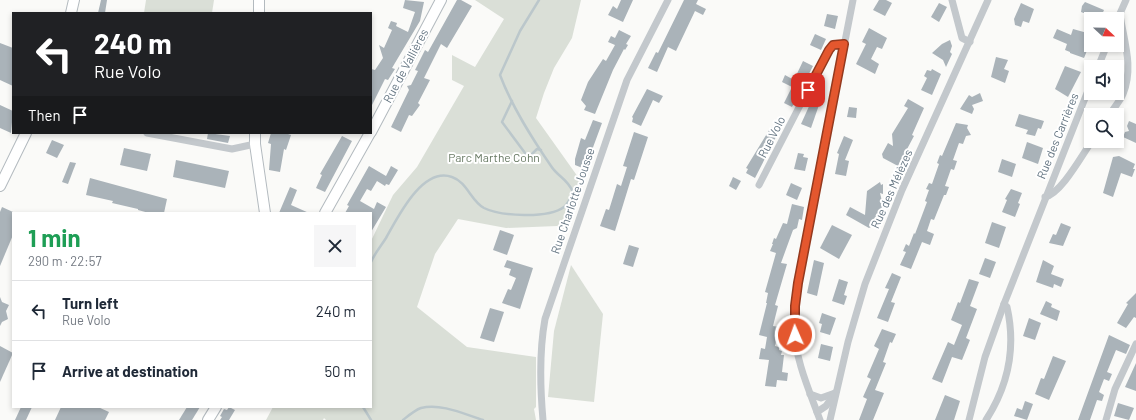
<!DOCTYPE html>
<meta charset="utf-8">
<style>
:root{--surface:#fff;--page:#f6f6f7;--text:#1f2937;--muted:#747a83;--line:#e0e1e3}
body{margin:0;font-family:Barlow,sans-serif;background:var(--page);color:var(--text);height:100vh;display:flex;flex-direction:column;font-size:15px;white-space:nowrap}
*{box-sizing:border-box;margin:0}
p{font-size:13px;color:var(--muted)}
.icon{flex:none;width:22px;height:22px;fill:none;stroke:currentColor;stroke-width:2;stroke-linecap:round;stroke-linejoin:round}
.map{position:relative;flex:1;overflow:hidden}
.drawer{position:absolute;left:12px;top:212px;width:360px;height:196px;display:flex;flex-direction:column;background:var(--surface);border-radius:0px;box-shadow:0 2px 6px #0003}
.drawer>*{flex:none}
.top-card{position:absolute;left:12px;top:12px;width:360px;height:122px;border-radius:0px;box-shadow:0 2px 6px #0003;background:#202124;color:#fff;overflow:hidden}
.needle{width:26px;rotate:112deg}
.tools{position:absolute;left:1084px;top:12px;display:grid;gap:8px}
.tools a{display:grid;place-items:center;width:40px;height:40px;border-radius:0px;background:var(--surface);box-shadow:0 2px 6px #0003;font-size:20px}
.pin{position:absolute;display:grid;place-items:center;width:34px;height:34px;color:#fff;margin:-17px;border-radius:8px;box-shadow:0 2px 6px #0006}
.me{position:absolute;width:44px;margin:-22px;rotate:358deg;stroke-linejoin:round;filter:drop-shadow(0 0 3px #0008)}
.turn{display:flex;align-items:center;gap:14px;height:84px;padding:0 16px;font-size:18px}
.turn .icon{width:52px;height:52px;stroke-width:2.5}
.turn b{display:block;font-size:28px;line-height:34px}
.then{display:flex;align-items:center;height:38px;padding:0 16px;background:#0003;gap:8px;font-size:15px}
.round{display:grid;place-items:center;flex:none;width:42px;height:42px;border-radius:0px;background:var(--page)}
.head{display:flex;align-items:center;justify-content:space-between;height:68px;padding:0 16px}
h1{font-size:24px;font-weight:700;line-height:30px;color:#1e9e55}
ul{padding:0;list-style:none}
li{display:flex;align-items:center;gap:12px;height:60px;padding:0 16px;border-top:1px solid var(--line)}
li div{flex:1}
li b{display:block;font-size:15px}
li em{font-style:normal}
.map>svg:first-child{display:block}
.green{fill:#dadfd7}
.lines{fill:none;stroke-linecap:round;stroke-linejoin:round}
.stream{stroke:#bbc7cb;stroke-width:2.5}
.building{fill:#aab3b9}
.secondary-casing{stroke:#b3babf;stroke-width:12}
.street{stroke:#c3c8cc;stroke-width:7}
.secondary{stroke:#fff;stroke-width:10}
.route-casing{stroke:#94391e;stroke-width:10}
.route{stroke:#e4572e;stroke-width:7}
.labels{text-anchor:middle;stroke-width:4;stroke-linejoin:round;paint-order:stroke}
.street-label{font-size:12px;fill:#657683;stroke:#fff}
.park-label{font-size:12px;fill:#687a64;stroke:#fff}
</style>
<div class="map">
<svg width="1136" height="420" viewBox="0 0 1136 420">
<rect width="100%" height="100%" fill="#fafaf8"/>
<g class="green">
<path d="M146,0H214L212,13H144Z"/>
<path d="M475,0H581L572,38L554,68L544,93L536,118L583,184L570,225H567L564,234L557,226L506,228L458,219L435,254L417,307L467,347L536,357V407L534,409L536,420H326L324,418L323,420H266L273,407H371V241L393,195L417,167L464,86L452,80V55L475,67L504,19Z"/>
<path d="M571,265L603,314L594,402L548,397L554,331Z"/>
</g>
<g class="lines">
<g class="stream">
<path d="M512,101L502,122L528,157L529,156"/>
<path d="M532,154L537,149L541,150"/>
<path d="M371,262C375,253 381,246 386,238C397,219 422,166 452,177C467,182 471,201 484,208C500,216 548,219 564,207C568,204 571,197 573,192C567,178 558,177 551,166C532,138 512,107 500,75L520,31L539,0"/>
<path d="M363,407L371,420"/>
<path d="M403,420C408,416 415,410 421,408C441,403 464,414 483,420"/>
</g>
</g>
<g class="building">
<path d="M101,0H107L105,13H98Z"/>
<path d="M405,0L424,2L420,21L392,68L395,69L388,80L385,79L371,107V69L375,70L383,58L379,45L384,48L392,30L388,28L391,21L397,23L396,26L408,32L415,12L403,8Z"/>
<path d="M457,0H461L472,6L447,48L441,44L424,78L430,80L418,103L420,105L412,116L409,115L401,132L391,127L409,90L407,86L411,85L418,71L415,70L425,50L428,52Z"/>
<path d="M621,0H633L623,22L608,15L613,6L617,9Z"/>
<path d="M684,0H698L696,4L706,9L703,15L695,11L676,51L668,47L657,72L648,68L656,52L658,53Z"/>
<path d="M879,0H886L892,3L885,16L873,10Z"/>
<path d="M1085,2L1104,10L1100,19L1081,12L1082,6Z"/>
<path d="M939,3L947,7L939,22L931,17Z"/>
<path d="M1021,3L1034,9L1029,23L1023,21L1021,27L1015,25L1014,19Z"/>
<path d="M827,14L838,16L835,29L824,26Z"/>
<path d="M869,28L887,38L882,49L877,47L871,59L879,64L875,74L856,64L866,44L862,42Z"/>
<path d="M1057,29L1071,35L1073,29L1091,34V41L1084,58L1070,53V52L1065,50L1067,44L1053,38Z"/>
<path d="M619,30L631,36L626,44L628,45L625,50L624,49L613,70L595,114L584,110L586,106L581,100L588,82L603,59L606,61L615,45L608,42L611,36L615,38Z"/>
<path d="M815,34L826,39L821,50L810,45Z"/>
<path d="M950,40L952,46L950,52L952,54L946,67L943,60L932,53L942,44Z"/>
<path d="M0,43L13,48V86L0,80Z"/>
<path d="M996,57L1008,60L1004,69L1009,71L1005,83L991,77Z"/>
<path d="M803,61L813,66L792,107L784,103L792,87L782,82L785,75L794,80Z"/>
<path d="M1065,66L1081,72L1068,97L1055,89Z"/>
<path d="M932,69L941,74L932,95L921,90L927,78L924,76L927,70L931,71Z"/>
<path d="M647,89L663,96L659,103L653,100L641,126L632,122L633,118L632,117Z"/>
<path d="M980,93L983,101L972,105L974,109L972,114L960,109L969,95L972,97Z"/>
<path d="M908,99L924,108L912,135L914,136L898,166L883,158L882,154L888,143L893,146L892,134L908,108L904,106Z"/>
<path d="M811,102L819,105L811,128L801,124Z"/>
<path d="M0,105L13,111L11,133L0,128Z"/>
<path d="M849,107L857,108L856,118L847,117Z"/>
<path d="M1019,114L1044,121L1041,129L1038,128L1035,136L1026,134L1028,130L1015,126Z"/>
<path d="M593,120L602,123L585,169L575,165V159L581,138L585,140Z"/>
<path d="M1129,121L1136,124V143L1123,137L1125,132L1129,131L1127,126Z"/>
<path d="M956,123L968,125L967,128L971,135L966,136L963,144L959,143L953,160L957,161L954,170L951,169L945,186L949,187L946,195H944L934,220L931,219L927,231L934,234L930,245L922,242L911,269L900,265L906,252L903,251L906,244L909,246L914,233L915,234L927,202L925,201L929,190L926,189L929,183L932,184L939,164L937,163L940,155L942,156Z"/>
<path d="M771,127L779,131L755,178L746,173L748,169L746,168Z"/>
<path d="M634,132L648,137L634,180L631,179L615,231L600,226L606,209L609,210L617,184L621,186L627,167L623,166Z"/>
<path d="M208,133L230,136L228,143L207,139Z"/>
<path d="M271,133H285L291,135L286,150L284,149L280,172L269,170L271,144L268,143Z"/>
<path d="M342,136L352,141L325,192L316,188L322,175L320,174Z"/>
<path d="M844,136L853,140L845,160L849,161L846,176L835,174L839,154L837,153Z"/>
<path d="M52,140L64,145L57,158L46,153Z"/>
<path d="M1027,142L1043,148L1038,164L1022,158Z"/>
<path d="M124,148L151,154L147,171L120,165Z"/>
<path d="M798,153L804,154L803,157L808,158L805,171L794,169Z"/>
<path d="M1119,156L1135,164L1133,169H1135L1132,177L1121,173L1113,197L1103,193L1113,157Z"/>
<path d="M1002,159L1016,164L1012,177L998,172Z"/>
<path d="M176,160L229,171L225,188L173,177Z"/>
<path d="M70,162L76,163L68,184L62,182Z"/>
<path d="M369,166L386,176L391,166L398,170L389,185L386,184L385,186L377,181L371,191L367,189L360,201L374,209L377,202L386,207L371,232V213H345L349,206L347,205Z"/>
<path d="M733,177L741,181L736,190L729,186Z"/>
<path d="M90,178L167,199L164,213H149L138,210V209L112,203L113,201L86,195Z"/>
<path d="M880,182L881,185L883,184V194L880,193L883,205L871,227L869,228L846,215L850,207L865,215L867,191Z"/>
<path d="M791,183L802,188L797,200L786,195Z"/>
<path d="M290,187L297,190L291,205L309,213H279Z"/>
<path d="M1011,189L1022,193L1018,203L1020,204L1015,217L1002,212L1007,200L1005,199Z"/>
<path d="M792,204L804,207L802,220L799,219L797,228L793,230L781,263L787,264L775,305L778,306L773,326L779,327L775,346L779,347V350L782,351L781,355H784L782,372L788,373L787,381L777,380L776,387L765,386L769,360L759,359L761,348L765,349L767,337L759,335L767,303H766L768,293L765,292L776,253L770,251L773,244H772L774,238L776,239L783,223L787,224Z"/>
<path d="M2,207L13,212V235L0,266V212Z"/>
<path d="M992,222L1006,227L999,248L985,243Z"/>
<path d="M1061,223L1071,227L1063,246L1049,243L1053,234L1056,235Z"/>
<path d="M832,225L852,235L839,259L820,248Z"/>
<path d="M500,230L514,235L507,255L493,250Z"/>
<path d="M629,245L639,248L633,267L623,264Z"/>
<path d="M985,258L996,262L990,278L979,274Z"/>
<path d="M507,260L533,268L520,309L502,303L508,289L511,290L516,278L509,275L511,269L504,267Z"/>
<path d="M814,260L824,263L817,296L807,293Z"/>
<path d="M1043,260L1054,266L1051,274L1064,279L1061,287L1054,284L1053,288L1036,282Z"/>
<path d="M892,273L901,277L891,302L895,303L888,322L877,318L889,289L885,288Z"/>
<path d="M839,279L848,282L844,295L847,296L844,305L832,301Z"/>
<path d="M969,279L979,282L970,306L977,309L966,338L970,340L962,360L952,357L942,383L932,379L948,342L954,345L962,325L951,320L958,302L960,303Z"/>
<path d="M1136,293V318L1134,317L1126,328L1117,323L1128,304L1126,303Z"/>
<path d="M0,297L2,302L9,305L6,311L8,319L2,322L0,326Z"/>
<path d="M1046,301L1052,304L1051,307L1060,311L1057,321L1040,314Z"/>
<path d="M490,308L504,312L494,342L480,338Z"/>
<path d="M822,313L836,318L830,335L820,332L822,324L819,323Z"/>
<path d="M1029,318L1041,323L1035,340L1023,336Z"/>
<path d="M882,329L896,334L892,343L890,342L883,362L886,363L875,390L884,393L873,420H859L867,399L863,397L871,379L867,377L879,349L874,346Z"/>
<path d="M1109,335L1130,345L1126,354L1116,350L1107,372L1112,374L1109,381L1104,379L1099,392L1104,395L1102,401L1097,400L1090,420H1078Z"/>
<path d="M821,344L833,347L830,361L818,358Z"/>
<path d="M0,346L13,353L0,382Z"/>
<path d="M1053,356L1066,361L1049,400L1035,394L1041,378L1044,379Z"/>
<path d="M1136,363V391L1125,387Z"/>
<path d="M945,395L960,401L954,420H935Z"/>
<path d="M1025,401L1033,404L1027,420L1014,416L1017,408L1022,410Z"/>
<path d="M1118,403L1134,408L1129,420L1114,416Z"/>
<path d="M21,407H32L26,420H15Z"/>
<path d="M61,407H98L109,412L105,420H55Z"/>
<path d="M187,407H200L192,420H179Z"/>
<path d="M229,407L235,410L229,420H220L222,417L220,416L224,409L227,410Z"/>
</g>
<g class="lines">
<g class="secondary-casing">
<g id="secondary">
<path d="M71,13L74,0"/>
<path d="M259,13V0"/>
<path d="M371,132L441,0"/>
<path d="M255,133V144L265,213"/>
<path d="M0,186L26,133"/>
<path d="M325,213L370,133"/>
<path d="M208,420L216,407"/>
</g>
</g>
<g class="street">
<path d="M952,0L962,38L970,42"/>
<path d="M1118,18L1126,0"/>
<path d="M1098,67L1107,45"/>
<path d="M1109,115C1114,108 1120,101 1123,94C1134,68 1124,41 1120,15"/>
<path d="M147,133L232,149L255,144"/>
<path d="M759,185L829,49L833,45L843,44"/>
<path d="M1045,197C1061,194 1082,155 1092,141"/>
<path d="M810,394L821,398L835,393"/>
<path d="M817,412L826,406L835,393"/>
<path d="M543,420C540,386 539,352 545,319L627,80L668,0"/>
<path d="M820,420C809,390 795,359 794,327C794,312 796,297 798,283L853,0"/>
<path d="M830,420L848,342L865,284L902,190L988,0"/>
<path d="M969,420L985,357L1004,304L1091,83"/>
<path d="M986,420C1008,386 1016,347 1007,307L1004,304"/>
<path d="M1106,420L1115,389L1136,344"/>
</g>
<use href="#secondary" class="secondary"/>
</g>
<g class="lines">
<g class="route-casing">
<path id="route" d="M795,335V306L798,283L844,44L833,45L829,50L808,90"/>
</g>
<use href="#route" class="route"/>
</g>
<g class="labels">
<g class="street-label">
<text transform="translate(406 66) rotate(-62)" y="4">Rue de Vallières</text>
<text transform="translate(1058 136) rotate(-68)" y="4">Rue des Carrières</text>
<text transform="translate(772 137) rotate(-63)" y="4">Rue Volo</text>
<text transform="translate(892 189) rotate(-66)" y="4">Rue des Mélèzes</text>
<text transform="translate(573 201) rotate(-71)" y="4">Rue Charlotte Jousse</text>
</g>
<g class="park-label">
<text x="494" y="162">Parc Marthe Cohn</text>
</g>
</g>
</svg>
<div class="tools">
<a><svg class="needle" viewBox="-14 -14 28 28"><path d="M0-13l5 13h-10z" fill="#e53935"/><path d="M0 13l5-13h-10z" fill="#747a83"/></svg></a>
<a><svg class="icon" aria-label="sound" viewBox="0 0 24 24"><path d="M4 9h4l5-4v14l-5-4H4zM17 9q2 3 0 6"/></svg></a>
<a><svg class="icon" aria-label="search" viewBox="0 0 24 24"><circle cx="10" cy="10" r="6"/><path d="M15 15l6 6"/></svg></a>
</div>
<div class="pin" style="left:808px;top:90px;background:#d93025"><svg class="icon" aria-label="arrive" viewBox="0 0 24 24"><path d="M6 21V4h12l-3 4 3 4H6"/></svg></div>
<svg class="me" style="left:795px;top:335px" viewBox="-20 -20 40 40"><circle r="17" fill="#e4572e" stroke="#fff" stroke-width="3"/><path d="M0-11L8 9 0 5-8 9z" fill="#fff"/></svg>
<div class="top-card">
<div class="turn"><svg class="icon" aria-label="left" viewBox="0 0 24 24"><path d="M17 20v-9H6M10 6l-5 5 5 5"/></svg><div><b>240 m</b>Rue Volo</div></div>
<div class="then">Then<svg class="icon" aria-label="arrive" viewBox="0 0 24 24"><path d="M6 21V4h12l-3 4 3 4H6"/></svg></div>
</div>
<section class="drawer">
<div class="head"><div><h1>1 min</h1><p>290 m · 22:57</p></div><a class="round"><svg class="icon" aria-label="close" viewBox="0 0 24 24"><path d="M6 6l12 12M18 6L6 18"/></svg></a></div>
<ul>
<li><svg class="icon" aria-label="left" viewBox="0 0 24 24"><path d="M17 20v-9H6M10 6l-5 5 5 5"/></svg><div><b>Turn left</b><p>Rue Volo</p></div><em>240 m</em></li>
<li><svg class="icon" aria-label="arrive" viewBox="0 0 24 24"><path d="M6 21V4h12l-3 4 3 4H6"/></svg><div><b>Arrive at destination</b></div><em>50 m</em></li>
</ul>
</section>
</div>
